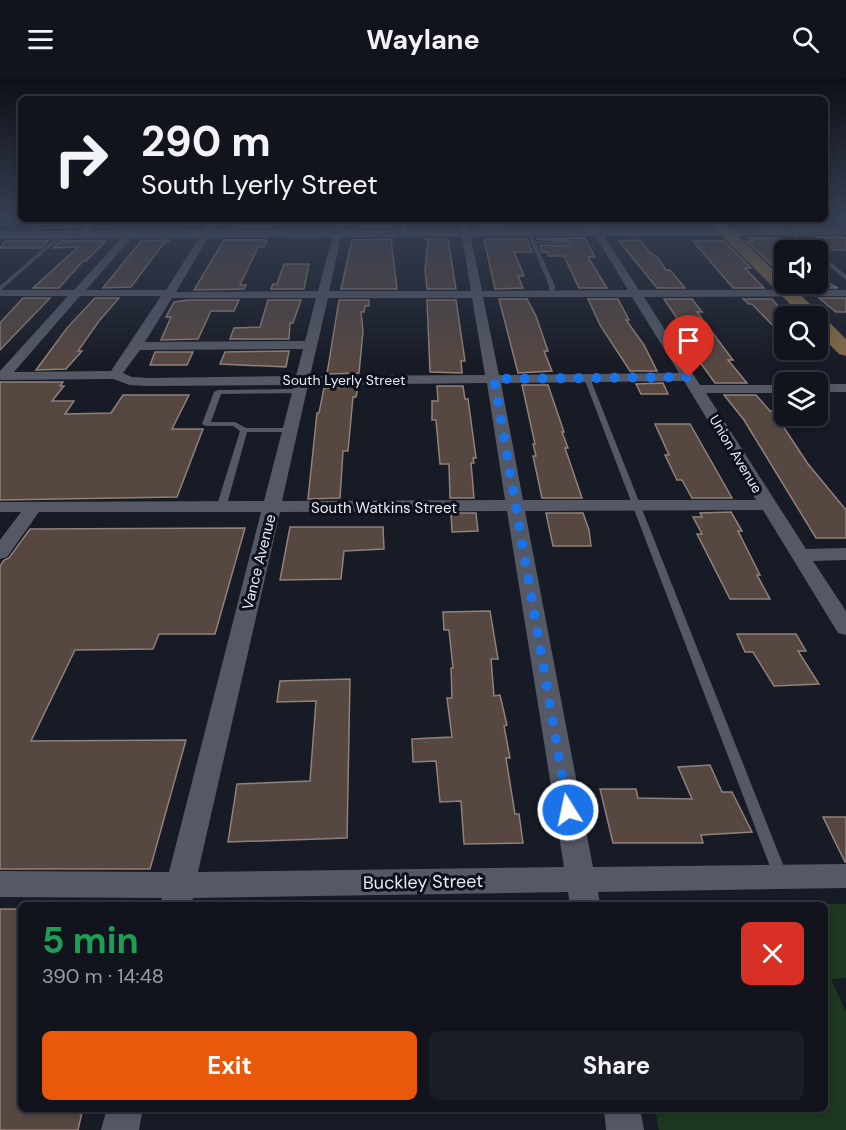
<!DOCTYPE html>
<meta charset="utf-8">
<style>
:root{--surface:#11141c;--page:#1a1d25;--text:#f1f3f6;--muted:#9c9ea3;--line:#30333b;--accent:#ea580c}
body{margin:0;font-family:"DM Sans",sans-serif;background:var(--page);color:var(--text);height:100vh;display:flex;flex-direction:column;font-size:22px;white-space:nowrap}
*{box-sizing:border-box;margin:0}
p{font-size:20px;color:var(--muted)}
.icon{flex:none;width:33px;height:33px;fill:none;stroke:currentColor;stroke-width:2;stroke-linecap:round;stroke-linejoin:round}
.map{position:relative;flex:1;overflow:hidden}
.side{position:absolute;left:18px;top:824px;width:810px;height:210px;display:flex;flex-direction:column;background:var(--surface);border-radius:9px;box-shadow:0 3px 9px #0003,0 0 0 2px var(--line)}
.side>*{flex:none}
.guide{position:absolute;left:18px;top:18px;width:810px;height:126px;border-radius:9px;box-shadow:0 3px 9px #0003,0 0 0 2px var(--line);background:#11141c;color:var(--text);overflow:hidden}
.controls{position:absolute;left:774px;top:162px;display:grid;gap:12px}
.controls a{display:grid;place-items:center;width:54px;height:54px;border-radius:9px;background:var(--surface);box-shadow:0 3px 9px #0003,0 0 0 2px var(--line);font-size:30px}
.pin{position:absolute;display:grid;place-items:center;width:51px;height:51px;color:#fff;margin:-62px -26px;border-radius:50% 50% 50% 0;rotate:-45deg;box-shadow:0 0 6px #0007}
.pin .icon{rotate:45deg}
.me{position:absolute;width:66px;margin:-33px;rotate:350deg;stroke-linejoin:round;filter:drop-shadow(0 0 4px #0008)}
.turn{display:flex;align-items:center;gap:21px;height:126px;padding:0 24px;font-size:27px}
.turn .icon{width:78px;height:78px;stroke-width:2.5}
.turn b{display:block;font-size:42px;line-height:51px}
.round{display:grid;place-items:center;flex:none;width:63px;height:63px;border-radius:9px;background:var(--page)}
.overview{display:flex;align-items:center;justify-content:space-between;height:102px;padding:0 24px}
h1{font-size:36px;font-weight:700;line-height:45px;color:#1e9e55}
.primary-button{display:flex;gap:12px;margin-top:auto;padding:12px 24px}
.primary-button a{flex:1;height:69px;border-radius:9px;background:var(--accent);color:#fff;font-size:24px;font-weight:700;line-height:69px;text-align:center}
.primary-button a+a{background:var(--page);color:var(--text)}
header{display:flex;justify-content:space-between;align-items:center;height:78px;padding:0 24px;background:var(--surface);font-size:27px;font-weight:700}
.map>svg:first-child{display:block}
.green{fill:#1d381f}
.building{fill:#564741;stroke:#91817a;stroke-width:1.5}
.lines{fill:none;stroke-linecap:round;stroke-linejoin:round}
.service{fill:#555966;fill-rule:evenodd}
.minor{fill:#555966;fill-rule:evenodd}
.secondary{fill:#555966;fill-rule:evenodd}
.primary{fill:#866c46;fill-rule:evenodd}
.route{stroke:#1a73e8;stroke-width:10;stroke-dasharray:0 18}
.labels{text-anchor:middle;stroke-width:6;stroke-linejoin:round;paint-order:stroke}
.far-street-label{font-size:14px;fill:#e7eaf2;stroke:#0e111c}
.street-label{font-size:15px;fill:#e7eaf2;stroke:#0e111c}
.near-street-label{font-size:18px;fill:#e7eaf2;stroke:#0e111c}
</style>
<header><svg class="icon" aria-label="menu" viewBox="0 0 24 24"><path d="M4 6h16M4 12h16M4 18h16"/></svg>Waylane<svg class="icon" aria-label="search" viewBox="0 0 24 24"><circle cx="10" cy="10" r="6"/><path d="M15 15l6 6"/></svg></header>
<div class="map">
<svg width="846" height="1052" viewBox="0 0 846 1052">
<rect width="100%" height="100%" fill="#171b26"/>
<g class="green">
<path d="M522,141H584L590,151L526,152Z"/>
<path d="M773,826H846V900L831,901L846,934V1052H659L655,1031L825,1030V826Z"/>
</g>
<g class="building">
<path d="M42,141H78L69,149H80L32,151Z"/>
<path d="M236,141H258L255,147H272L271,149L231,150Z"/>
<path d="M390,141L392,149H360L364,146L363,142Z"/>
<path d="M478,141H502L506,148H480Z"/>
<path d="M816,159H843L846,161V172H834Z"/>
<path d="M585,160L595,179H588L607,210H579L564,178H549L547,174H542L540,167L568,168L572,164L536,161Z"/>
<path d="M749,160H780L784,164V190H775L746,163H753Z"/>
<path d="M393,161L391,162L397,211H341L352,162Z"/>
<path d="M425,161H448L456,211H427L425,192L428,162Z"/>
<path d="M484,161H527L532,174H514L524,198H518L523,210L495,211Z"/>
<path d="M170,162L164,165L131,209L103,210L141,163Z"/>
<path d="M224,162H267L264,169H258L240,207H246L244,211L194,212Z"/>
<path d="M640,162L649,174L657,179L666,192H670L685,210H657L619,163Z"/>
<path d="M5,163H48L41,170H0Z"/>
<path d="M61,163H106L86,183H83L59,210H33L78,169L53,170Z"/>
<path d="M693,163H724L751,190H745L764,210H733Z"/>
<path d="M284,186H309L304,211H271L273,206H277Z"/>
<path d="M818,195L830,206L838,210H806L801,206H818Z"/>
<path d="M23,220H50L0,272V245Z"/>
<path d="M95,220H119L99,243L78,273H82L66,291L36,292L67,250Z"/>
<path d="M819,220H846V234H836Z"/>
<path d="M499,221H527L536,238L548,273H544L552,293L518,295Z"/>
<path d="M588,221H618L629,242H626L644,267L657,293H630L600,247Z"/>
<path d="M664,221H692L702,234H697L733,282H728L747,305H715L686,265L689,264L682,255H687Z"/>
<path d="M743,221H772L784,235V259L752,226H749Z"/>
<path d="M188,222H239L234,233H211L198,261L161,262L171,239H166L174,224Z"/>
<path d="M268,222H301L293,245H290L289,261H230L234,250L260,249Z"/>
<path d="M339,222H369V228H365L364,234H361L363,253L359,295L327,296Z"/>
<path d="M427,222H456L465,283H461L462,295L430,294Z"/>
<path d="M289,273L286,289L220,286L225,274Z"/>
<path d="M155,274H193L187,287H150Z"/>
<path d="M0,304H63L60,308H64L52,323H74L65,336L111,335L123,317H189L172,351H203L177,419L0,422Z"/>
<path d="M663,305L668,316H641L636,306Z"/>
<path d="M522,307H548L564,354H562L568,370H565L582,420H542L533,378H536L533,366H535Z"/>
<path d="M437,308H463L465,321H468L476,380H473L474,385H471L474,420H450L449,386H440L436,342H432V323H438Z"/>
<path d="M358,309L356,319H353L348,373H343L340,420L308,421L317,335H319L324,310Z"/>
<path d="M724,317H756L770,333H773L808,386L846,432V460H816L744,342Z"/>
<path d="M655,346H690L732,420H692L682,402H677L665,377H669Z"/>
<path d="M731,434L742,453H738L760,497H757L770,521H730L697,456H702L693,439H702L700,435Z"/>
<path d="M451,435H476L478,453L452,454Z"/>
<path d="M546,435H583L589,452L591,468H553Z"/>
<path d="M290,449H383L384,471L344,473L341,501L280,502Z"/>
<path d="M245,450L215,556H159L153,571L75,572L31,663L186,662L150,791H0V488L4,482L9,480L30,451Z"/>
<path d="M490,533L498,581H491L494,618L500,617L507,647L504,648L510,680H506L515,736H519L523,765L464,766L461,723L440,724L436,683L413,684L412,661L452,659L447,620H452L451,590H453L449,552H444L443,534Z"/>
<path d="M737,556H796L806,573H798L819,606L774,608L753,574H745Z"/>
<path d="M350,601L347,760L228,764L237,706L310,703L316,623L277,624L280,603Z"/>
<path d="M710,687L722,714H732L752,754L701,757L703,765H613L600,711H636L638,720L692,721L678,689Z"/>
<path d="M823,739H846V784H845Z"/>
<path d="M0,831H21V1030H83L78,1052H0Z"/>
</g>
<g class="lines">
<g class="service">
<path d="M35,141H40L20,158H16V156Z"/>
<path d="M402,141H406V155L404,156L402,155Z"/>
<path d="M771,141H776L815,172H811Z"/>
<path d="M338,145H357L359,146L340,147Z"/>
<path d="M529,154L535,163L570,165L568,166L536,165L555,208L554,217L549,216V208L527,155Z"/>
<path d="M60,156L64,157L0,213V208Z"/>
<path d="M818,174L846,197V202L818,178Z"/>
<path d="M587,298L590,300L788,799L786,803L781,805L776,803L774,799L584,300Z"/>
<path d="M299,311H302V315L221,316L211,344H235L246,350H290L294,352L290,354H247L226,430L221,433L218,432L216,430L240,353L233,348H206L202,346L214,314L218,312Z"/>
</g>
<g class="minor">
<path d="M828,140H838L846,145V152Z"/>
<path d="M91,141H100L83,159H77V155Z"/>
<path d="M211,141H219L176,214L318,213L337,141H345L329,213H471L459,141H467L482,213L628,212L585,141H593L639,212H846V218L644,219L700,307H784V315H706L806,471L846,470V482L813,483L846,533V557L838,555L763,432L525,433L593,789L846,786V810L598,814L600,826H570L568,814L193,820L191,826H161L162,820L0,819V793L169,794L261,434H39L7,479L0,481V462L21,434H0V424L264,423L294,307L148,308L130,307L113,301L0,302V293L68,218H0V212H74L126,155L129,154L134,157L132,159L86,212H166ZM80,218H161L111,293L14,294ZM483,219H632L679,295L499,297ZM172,220H316L305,263L145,264ZM328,220H472L485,297L310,298ZM303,271L296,298L148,300L132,299L123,295L140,272ZM684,303L756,422H523L501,305ZM487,305L505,422L282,423L308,307ZM507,433L564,789L198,794L280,434Z"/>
<rect x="818" y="306" width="28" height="8"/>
<path d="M107,1030H143L139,1052H101Z"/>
<path d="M604,1030H640L644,1052H606Z"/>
</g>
<path class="secondary" d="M846,149V157L0,161V153Z"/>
<path class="primary" d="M705,141H720L784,202V206H788L819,234L821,239L825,240L846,261V278L839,276L818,255V238H802Z"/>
</g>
<linearGradient id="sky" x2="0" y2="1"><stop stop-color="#0d0f15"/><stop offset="0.49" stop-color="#363f52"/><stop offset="1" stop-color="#363f52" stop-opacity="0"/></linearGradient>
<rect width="846" height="287" fill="url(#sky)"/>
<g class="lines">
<path class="route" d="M568,732L494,301L689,299"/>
</g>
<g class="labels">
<g class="far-street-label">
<text x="344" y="307">South Lyerly Street</text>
<text transform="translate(736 376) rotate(59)" y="5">Union Avenue</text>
</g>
<g class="street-label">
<text x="384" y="435">South Watkins Street</text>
<text transform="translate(259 484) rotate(-76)" y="5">Vance Avenue</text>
</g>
<g class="near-street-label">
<text transform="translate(423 804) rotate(-1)" y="6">Buckley Street</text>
</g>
</g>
</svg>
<div class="controls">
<a><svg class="icon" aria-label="sound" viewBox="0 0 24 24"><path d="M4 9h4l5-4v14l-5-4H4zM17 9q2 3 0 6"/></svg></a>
<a><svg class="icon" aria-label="search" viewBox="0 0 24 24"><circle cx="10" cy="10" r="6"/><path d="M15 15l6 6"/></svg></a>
<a><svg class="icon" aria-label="layers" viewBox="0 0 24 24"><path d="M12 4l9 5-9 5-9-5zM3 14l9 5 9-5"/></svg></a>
</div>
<div class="pin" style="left:689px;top:299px;background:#d93025"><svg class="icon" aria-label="arrive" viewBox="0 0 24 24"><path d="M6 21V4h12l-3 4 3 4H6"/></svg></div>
<svg class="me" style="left:568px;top:732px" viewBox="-20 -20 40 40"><circle r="17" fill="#1a73e8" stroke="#fff" stroke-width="3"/><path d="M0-11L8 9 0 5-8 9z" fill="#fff"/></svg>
<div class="guide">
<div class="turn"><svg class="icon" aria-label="right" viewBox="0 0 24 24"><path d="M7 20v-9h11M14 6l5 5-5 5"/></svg><div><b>290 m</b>South Lyerly Street</div></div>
</div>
<section class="side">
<div class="overview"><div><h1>5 min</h1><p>390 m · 14:48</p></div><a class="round" style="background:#d93025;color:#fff"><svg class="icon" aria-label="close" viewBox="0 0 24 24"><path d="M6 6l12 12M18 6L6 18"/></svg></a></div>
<div class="primary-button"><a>Exit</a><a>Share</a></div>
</section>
</div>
